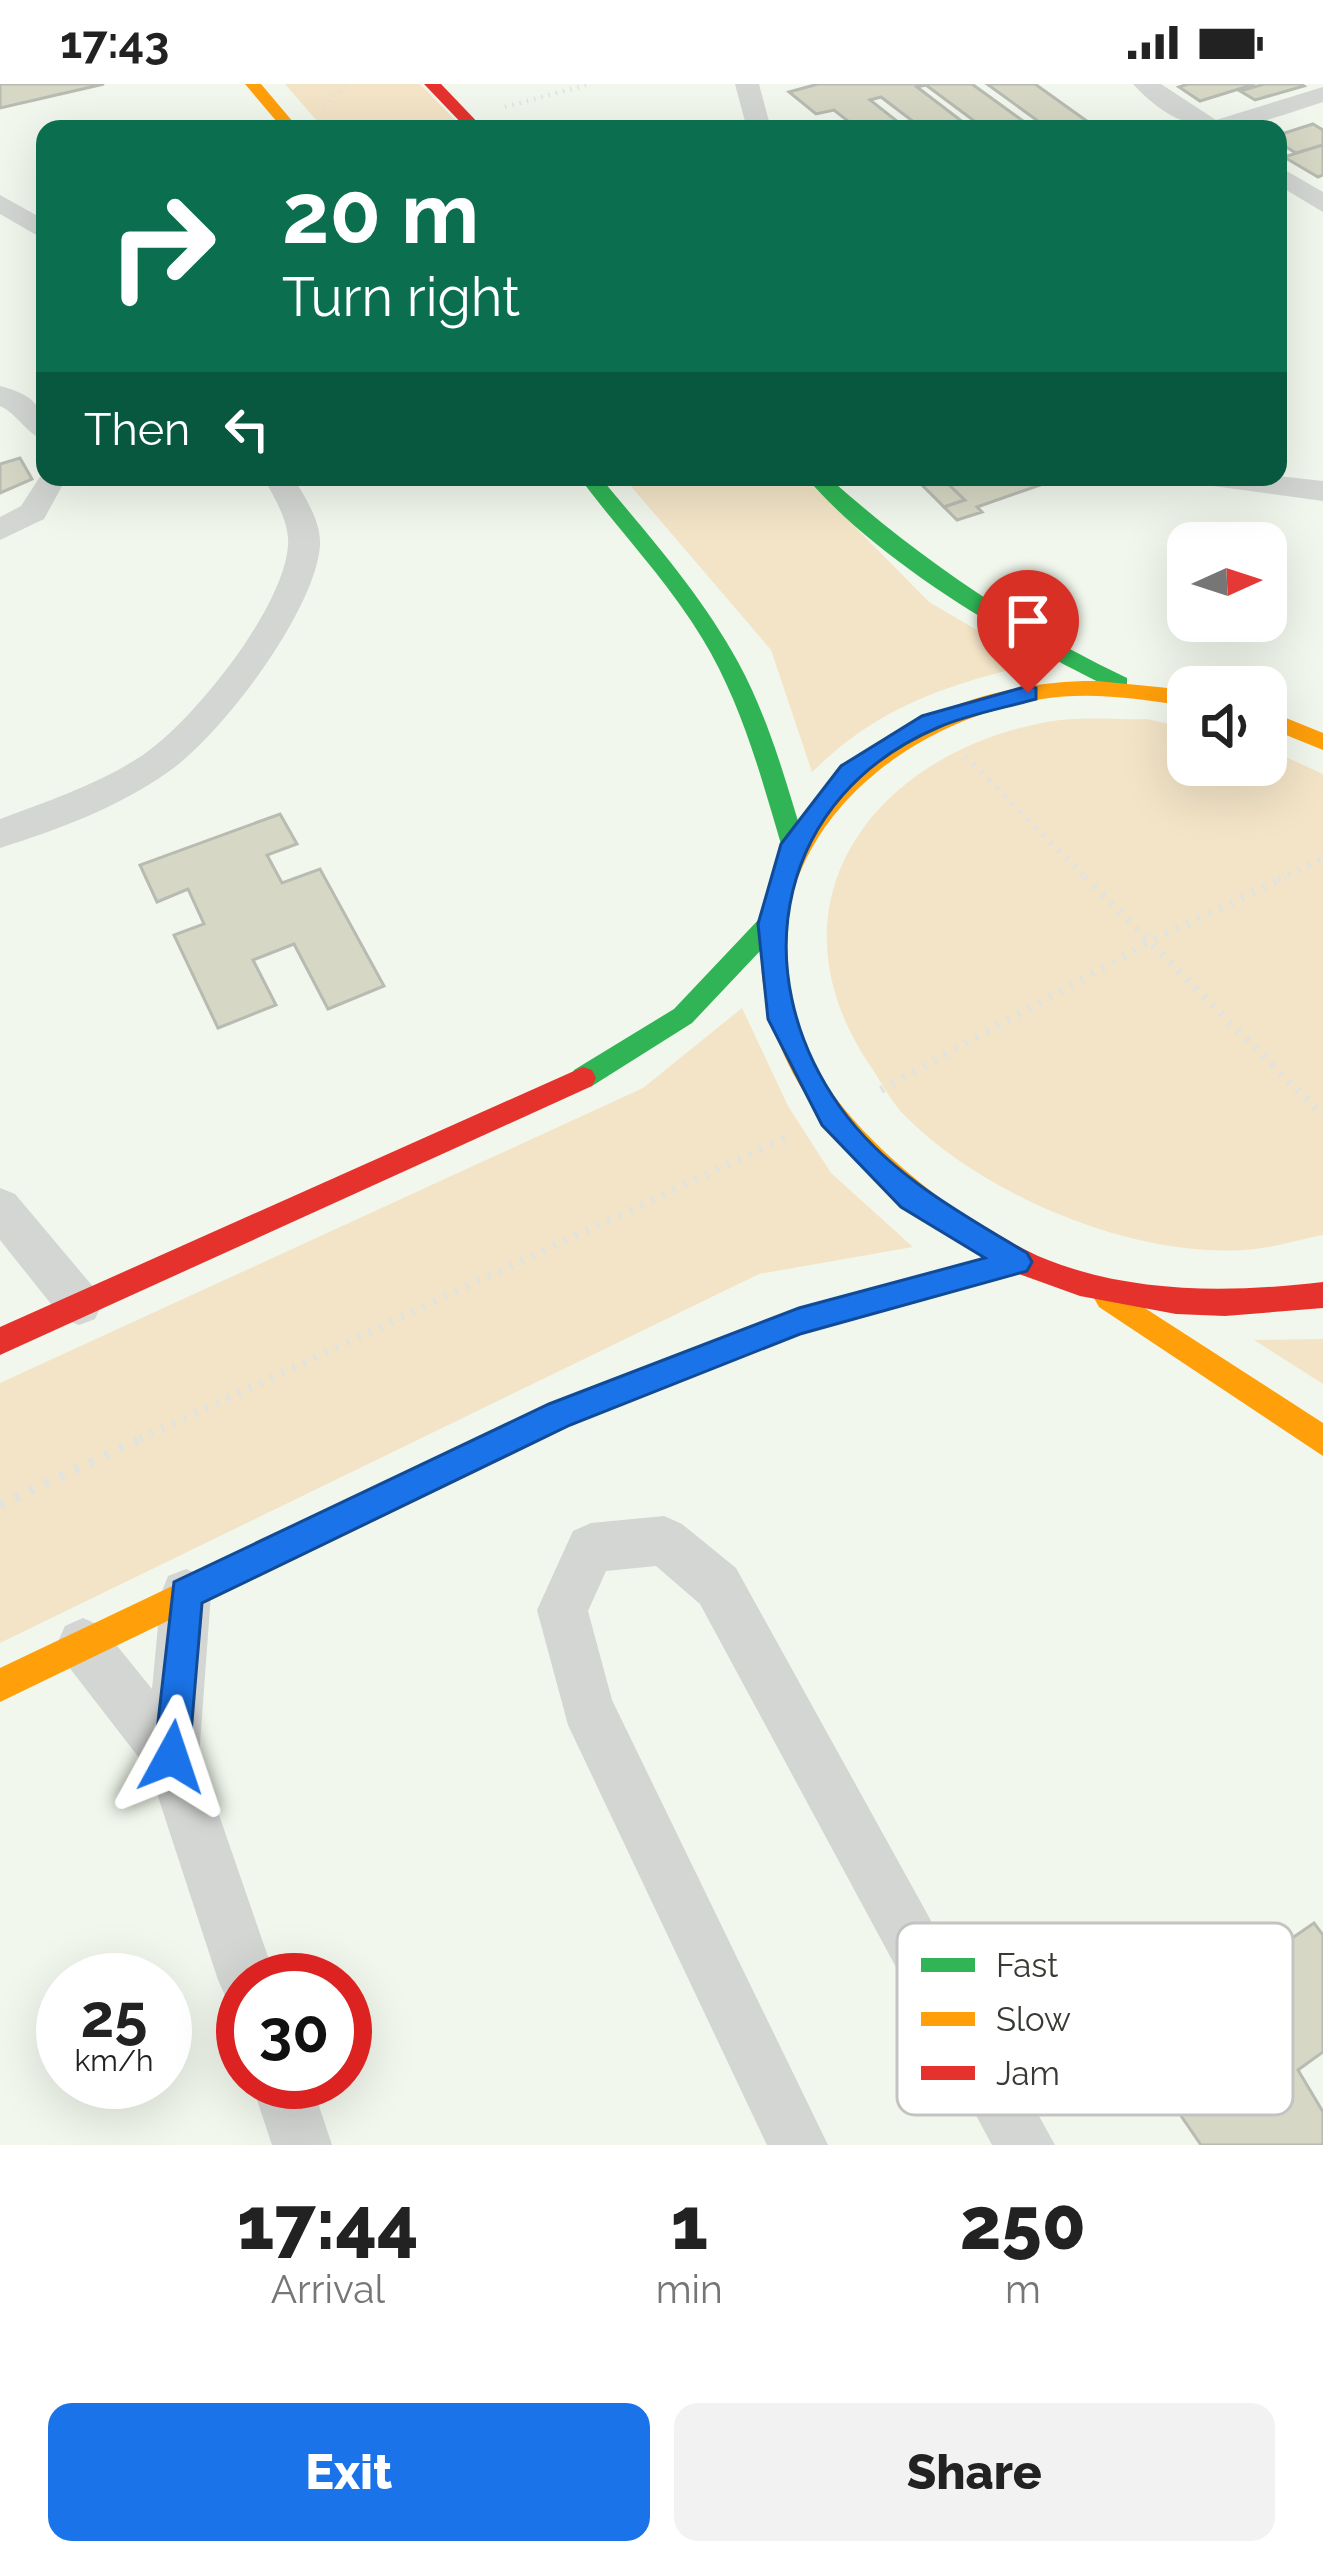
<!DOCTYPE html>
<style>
:root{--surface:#fff;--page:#f2f2f2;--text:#222;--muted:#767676;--accent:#1a73e8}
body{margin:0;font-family:Raleway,sans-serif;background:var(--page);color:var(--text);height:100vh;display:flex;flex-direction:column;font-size:45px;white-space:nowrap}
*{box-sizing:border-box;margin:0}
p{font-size:39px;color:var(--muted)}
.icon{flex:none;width:66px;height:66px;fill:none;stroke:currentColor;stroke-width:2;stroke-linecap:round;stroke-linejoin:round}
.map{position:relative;height:2061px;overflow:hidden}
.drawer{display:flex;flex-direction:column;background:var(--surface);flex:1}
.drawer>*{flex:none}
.guide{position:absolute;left:36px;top:36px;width:1251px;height:366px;border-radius:24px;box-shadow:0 12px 48px #0002;background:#0b6e4f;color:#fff;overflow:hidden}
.needle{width:78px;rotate:87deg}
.buttons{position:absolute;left:1167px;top:438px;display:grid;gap:24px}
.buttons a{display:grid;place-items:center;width:120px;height:120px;border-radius:24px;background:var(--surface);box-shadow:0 12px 48px #0002;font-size:60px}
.speed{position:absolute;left:36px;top:1869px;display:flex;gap:24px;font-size:60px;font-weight:700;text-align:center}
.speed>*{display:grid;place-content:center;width:156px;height:156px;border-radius:50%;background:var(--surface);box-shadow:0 12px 48px #0002;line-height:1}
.speed small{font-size:30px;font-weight:400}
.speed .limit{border:18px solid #d22;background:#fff;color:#111}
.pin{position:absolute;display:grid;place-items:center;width:102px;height:102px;color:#fff;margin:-123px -51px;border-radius:50% 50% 50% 0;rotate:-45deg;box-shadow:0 0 12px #0007}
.pin .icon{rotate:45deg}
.me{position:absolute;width:132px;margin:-66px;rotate:5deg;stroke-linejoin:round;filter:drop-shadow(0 0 9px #0008)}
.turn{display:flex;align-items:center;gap:42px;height:252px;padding:0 48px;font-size:54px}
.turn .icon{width:156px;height:156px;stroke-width:2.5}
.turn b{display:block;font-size:84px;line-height:102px}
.then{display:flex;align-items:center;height:114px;padding:0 48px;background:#0003;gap:24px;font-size:45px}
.eta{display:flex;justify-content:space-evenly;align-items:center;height:204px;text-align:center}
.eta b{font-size:72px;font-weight:800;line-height:84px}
.button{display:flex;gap:24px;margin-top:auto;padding:24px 48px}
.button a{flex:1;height:138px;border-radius:24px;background:var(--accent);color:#fff;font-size:48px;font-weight:800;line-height:138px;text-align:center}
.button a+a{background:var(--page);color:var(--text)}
.status{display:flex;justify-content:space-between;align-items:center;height:84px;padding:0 60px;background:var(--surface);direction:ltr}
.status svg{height:33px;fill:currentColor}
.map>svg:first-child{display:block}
.green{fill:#f3e4c7}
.building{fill:#d6d7c4;stroke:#b8bbb2;stroke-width:3}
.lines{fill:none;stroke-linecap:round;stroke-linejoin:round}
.path-far3{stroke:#e1e3df;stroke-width:4.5;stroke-dasharray:1.5 6;stroke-linecap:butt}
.path-far2{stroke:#e1e3df;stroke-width:6;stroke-dasharray:3 8;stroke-linecap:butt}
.path-far1{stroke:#e1e3df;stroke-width:8;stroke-dasharray:3 9;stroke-linecap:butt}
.path{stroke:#e1e3df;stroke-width:9;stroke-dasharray:4.5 12;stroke-linecap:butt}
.street{fill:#d3d6d2;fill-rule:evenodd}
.fast{fill:#30b455;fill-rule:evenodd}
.slow{fill:#ff9f0a;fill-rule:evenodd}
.jam{fill:#e5322d;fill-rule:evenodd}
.route{fill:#1a73e8;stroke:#114b97;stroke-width:3}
.key{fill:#fff;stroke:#c3c4c2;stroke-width:3}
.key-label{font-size:33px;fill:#373b33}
</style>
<div class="status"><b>17:43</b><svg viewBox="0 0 49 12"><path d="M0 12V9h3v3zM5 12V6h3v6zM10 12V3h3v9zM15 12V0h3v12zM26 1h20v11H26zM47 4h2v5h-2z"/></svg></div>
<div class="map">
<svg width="1323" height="2061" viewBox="0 0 1323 2061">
<rect width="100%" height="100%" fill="#f1f7ec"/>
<g class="green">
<path d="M285,0H420L464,45H324Z"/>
<path d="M623,393H806L929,518L1035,580C945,601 880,622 812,688L771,566Z"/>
<path d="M1147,635L1188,644V681H1266V664L1323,690V1151C1297,1156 1269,1165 1243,1166C1130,1173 984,1111 905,1032C891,1018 881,997 869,980C761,818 875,669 1047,638C1078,632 1114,636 1147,635Z"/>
<path d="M742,924L788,1022L831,1089L913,1163L759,1190L0,1559V1299L643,1004Z"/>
<path d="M1323,1255V1300L1254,1256Z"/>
</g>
<g class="building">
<path d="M0,0H104L0,24Z"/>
<path d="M818,0H972L1034,45H985L926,1L917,3L972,45H923L881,13L870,16L907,45H858L834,26L816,30L789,8Z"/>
<path d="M987,0H1035L1098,45H1049Z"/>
<path d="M1188,0H1255L1200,17L1179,3Z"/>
<path d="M1264,0H1301L1304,2L1255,16L1240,7Z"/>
<path d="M1313,40L1323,46V61L1296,69L1278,58V51Z"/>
<path d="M1323,61V91L1318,93L1284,73Z"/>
<path d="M20,374L32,395L0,409V380Z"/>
<path d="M914,393H941L965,416L944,423Z"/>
<path d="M941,393H1063L977,423L982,428L957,436L944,423L965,416Z"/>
<path d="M280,730L297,760L267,771L282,799L320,785L384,902L328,925L294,860L253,876L276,921L218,944L174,851L204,840L188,805L157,818L140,781Z"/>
<path d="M1314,1839L1323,1851V1968L1298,1986L1323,2028V2061H1201L1134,1963Z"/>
</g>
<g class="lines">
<g class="path-far3">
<path d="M323,22L349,0"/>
<path d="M505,23L590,0"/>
</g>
<g class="path-far2">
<path d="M965,672L1088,796"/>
<path d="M1278,796L1323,774"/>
</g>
<g class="path-far1">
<path d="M1085,793L1323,1032"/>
<path d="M881,1006L1151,857L1285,793"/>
<path d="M140,1355L787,1053"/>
</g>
<path class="path" d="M0,1421L147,1352"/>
<g class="street">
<path d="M735,0H759L771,45H747Z"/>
<path d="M1133,0H1161L1216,36L1323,3V18C1248,42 1195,68 1133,0Z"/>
<path d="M1278,82L1323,108V128L1278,101Z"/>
<path d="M0,111L45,136V156L0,130Z"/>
<path d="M0,302C34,311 45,322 45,356C27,351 18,330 0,322Z"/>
<path d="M45,385V393H67L44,435L0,456V433L21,422Z"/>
<path d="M1278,392L1323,397V417L1213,402L1198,393Z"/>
<path d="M263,393H293C305,413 321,437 320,461C316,526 221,652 168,688C119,723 57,746 0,764V735C49,717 99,700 143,671C194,636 283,525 288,462C290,438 274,413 263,393Z"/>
<path d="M0,1104L15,1110L95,1205L102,1220L95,1235L79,1241L63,1235L0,1156Z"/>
<path d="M664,1432L682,1440L736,1484L1055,2061H992L700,1520L656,1482L606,1487L588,1527L612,1616L828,2061H767L568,1641L537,1526L573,1447L591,1439Z"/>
<path d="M186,1485L204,1492L211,1510L199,1673L276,1896H243V1923L227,1916L218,1896L150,1688L65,1578L57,1560L65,1542L83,1534L101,1542L152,1605L161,1510L168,1492Z"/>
<path d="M251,1998H311L332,2061H272Z"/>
</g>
<g class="fast">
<path d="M579,393H600C649,452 701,510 738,578C769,635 786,698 805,760L801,766L793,769L781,760C760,689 741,618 702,554C667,496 619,447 579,393Z"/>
<path d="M806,393H828C919,474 1016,541 1127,594V604H1111C1013,557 877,477 806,393Z"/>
<path d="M770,830L779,833L782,840L779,847L692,939L592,1002H574L570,994L574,986L674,925L761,833Z"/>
</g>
<g class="slow">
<path d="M245,0H261L299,45H283Z"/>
<path d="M1097,597L1188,606V622C1140,615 1090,607 1042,615C884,641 741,773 797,942C823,1020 894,1080 957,1127L961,1136L957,1145L947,1148C907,1134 858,1079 831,1046C650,822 847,595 1097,597Z"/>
<path d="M1266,626L1323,649V666L1266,643Z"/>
<path d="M1109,1201L1323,1339V1372L1099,1223L1094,1214L1099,1205Z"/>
<path d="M570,1313L581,1317L585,1327L581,1337L0,1618V1584Z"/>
</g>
<g class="jam">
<path d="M424,0H441L484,45H467Z"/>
<path d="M583,983L592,986L596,994L592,1002L0,1271V1243Z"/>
<path d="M947,1124C979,1135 1006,1158 1038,1172C1127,1210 1228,1209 1323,1198V1224L1225,1232L1176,1230L1080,1212L1019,1190L801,1250L570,1341L559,1337L555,1327L559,1317L799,1224L984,1174L937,1145L933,1136L937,1127Z"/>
</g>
</g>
<path class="route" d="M1028,602L1036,604V615C1004,624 969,630 939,643C778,711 743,886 840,1023C887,1089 960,1129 1027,1169L1032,1178L1027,1187L800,1250L570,1341L202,1519L189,1673L184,1685L172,1690L159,1685L154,1673L174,1498L549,1320L799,1224L985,1174L901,1123L822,1041L768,935L758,840L781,760L841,682L922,632Z"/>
<rect x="897" y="1839" width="396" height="192" rx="18" class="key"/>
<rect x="921" y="1874" width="54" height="14" fill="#30b455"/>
<rect x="921" y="1928" width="54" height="14" fill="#ff9f0a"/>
<rect x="921" y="1982" width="54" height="14" fill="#e5322d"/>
<g class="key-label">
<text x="996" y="1893">Fast</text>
<text x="996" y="1947">Slow</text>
<text x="996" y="2001">Jam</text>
</g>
</svg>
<div class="buttons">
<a><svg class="needle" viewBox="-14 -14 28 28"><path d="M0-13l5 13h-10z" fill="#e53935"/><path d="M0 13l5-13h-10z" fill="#767676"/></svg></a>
<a><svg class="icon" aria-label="sound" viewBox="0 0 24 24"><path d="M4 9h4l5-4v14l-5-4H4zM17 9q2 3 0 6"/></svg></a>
</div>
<div class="speed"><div>25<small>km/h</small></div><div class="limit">30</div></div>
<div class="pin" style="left:1028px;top:609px;background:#d93025"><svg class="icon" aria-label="arrive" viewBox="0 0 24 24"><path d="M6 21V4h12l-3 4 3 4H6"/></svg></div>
<svg class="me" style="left:172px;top:1673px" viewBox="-20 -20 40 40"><path d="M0-17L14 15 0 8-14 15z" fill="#1a73e8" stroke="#fff" stroke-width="4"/></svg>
<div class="guide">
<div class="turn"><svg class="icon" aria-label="right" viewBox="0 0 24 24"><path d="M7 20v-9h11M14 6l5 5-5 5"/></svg><div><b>20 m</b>Turn right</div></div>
<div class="then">Then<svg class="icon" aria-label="left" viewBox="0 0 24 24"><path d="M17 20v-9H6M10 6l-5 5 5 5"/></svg></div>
</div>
</div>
<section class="drawer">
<div class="eta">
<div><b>17:44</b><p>Arrival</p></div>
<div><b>1</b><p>min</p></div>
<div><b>250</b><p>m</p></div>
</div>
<div class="button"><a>Exit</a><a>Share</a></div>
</section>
